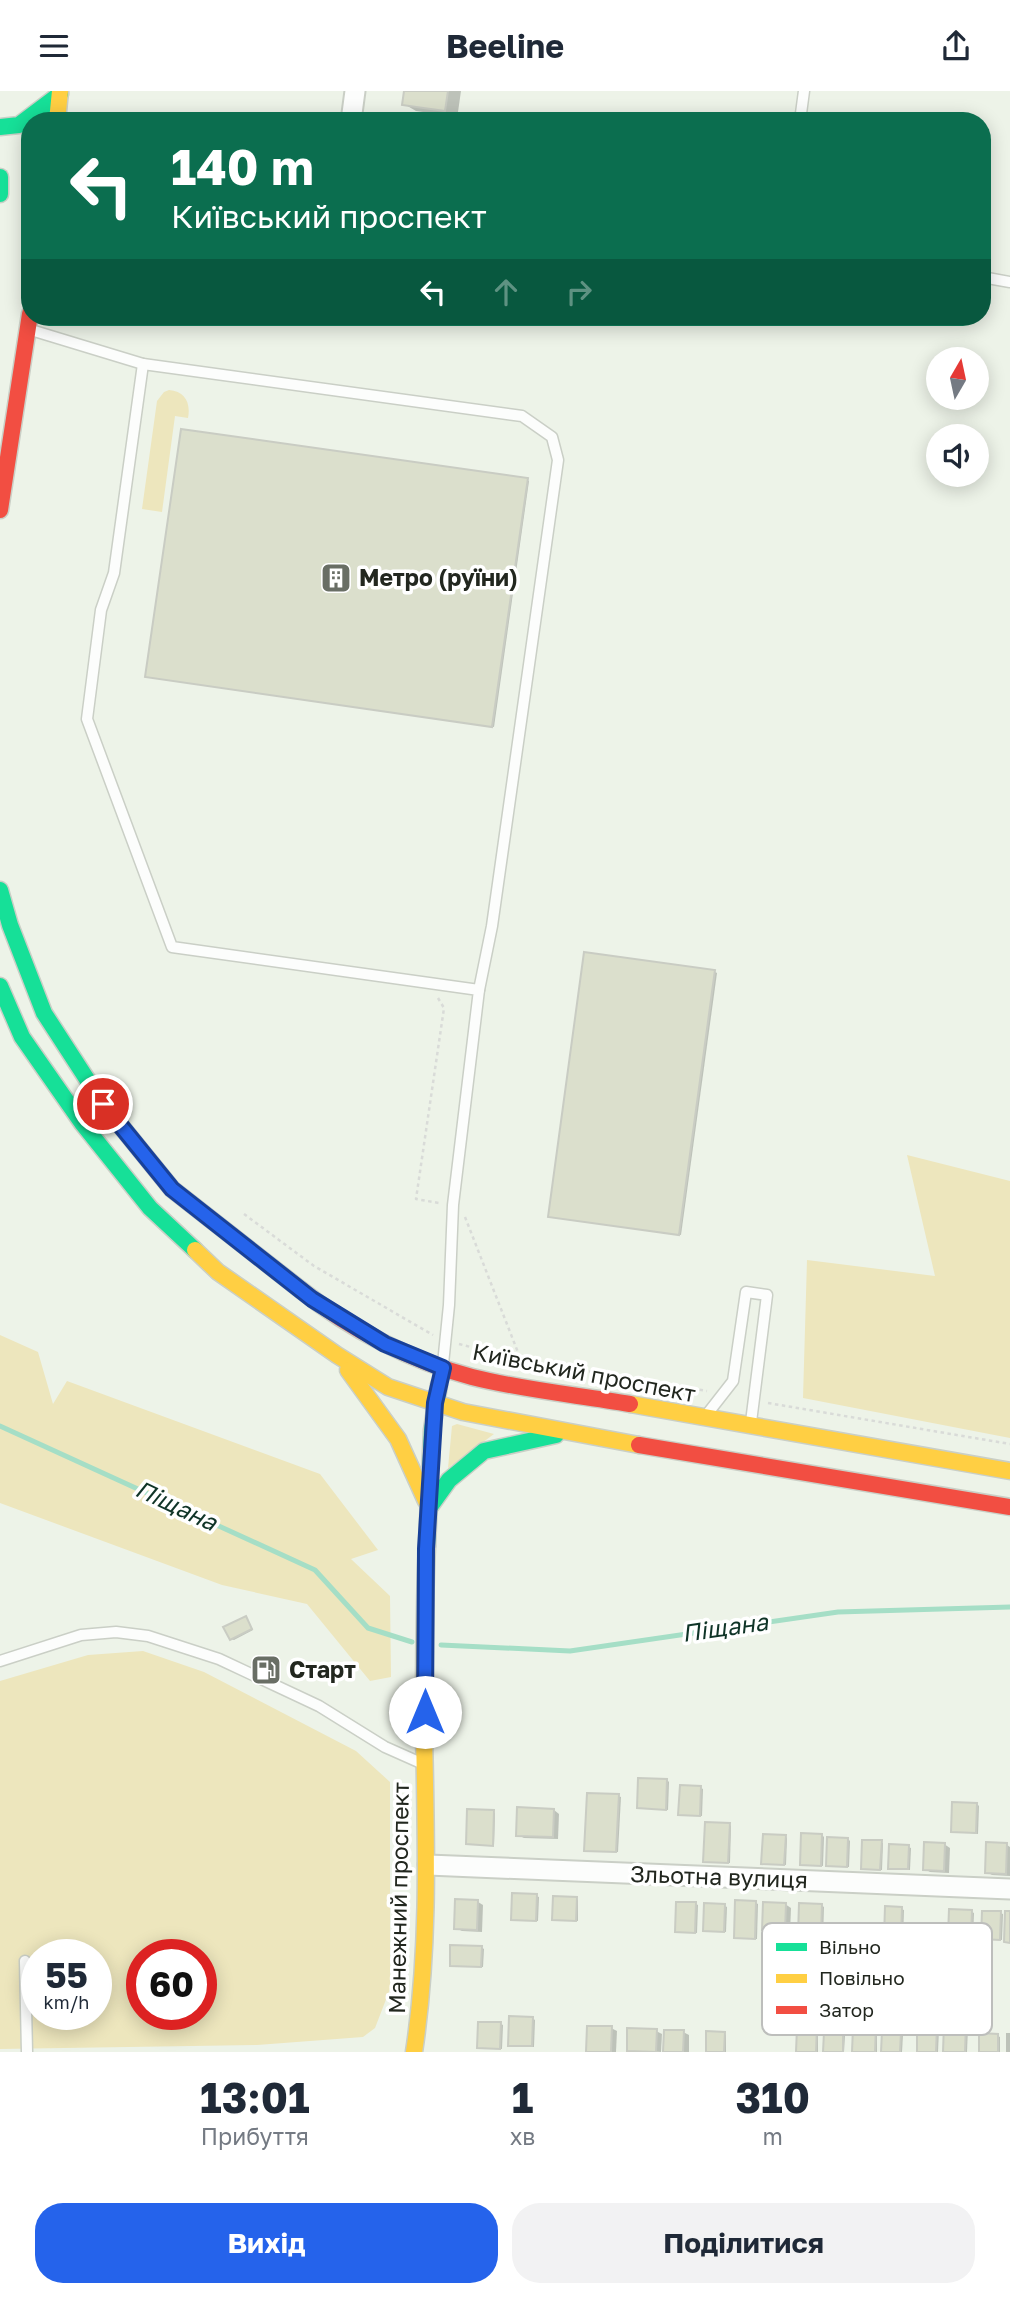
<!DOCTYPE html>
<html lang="uk">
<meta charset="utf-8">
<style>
:root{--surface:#fff;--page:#f2f2f3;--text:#1f2937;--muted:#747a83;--accent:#2563eb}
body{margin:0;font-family:"Golos Text",sans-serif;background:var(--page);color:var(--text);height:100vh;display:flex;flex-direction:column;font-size:26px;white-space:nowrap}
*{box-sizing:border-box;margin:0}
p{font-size:23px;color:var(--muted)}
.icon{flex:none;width:38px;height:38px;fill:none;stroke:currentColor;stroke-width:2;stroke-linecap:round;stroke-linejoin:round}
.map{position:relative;height:1961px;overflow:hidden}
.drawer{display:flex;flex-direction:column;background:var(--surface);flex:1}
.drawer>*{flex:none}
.banner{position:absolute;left:21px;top:21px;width:970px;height:214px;border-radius:28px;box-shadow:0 4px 18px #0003;background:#0b6e4f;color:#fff;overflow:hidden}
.needle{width:46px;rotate:9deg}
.tools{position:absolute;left:926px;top:256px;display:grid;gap:14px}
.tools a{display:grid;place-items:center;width:63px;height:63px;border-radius:50%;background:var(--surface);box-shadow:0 4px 18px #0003;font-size:35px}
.speed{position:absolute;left:21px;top:1848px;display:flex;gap:14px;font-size:35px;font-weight:700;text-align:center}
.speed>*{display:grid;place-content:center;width:91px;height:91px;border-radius:50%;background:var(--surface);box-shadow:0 4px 18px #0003;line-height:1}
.speed small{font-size:18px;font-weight:400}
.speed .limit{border:10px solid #d22;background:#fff;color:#111}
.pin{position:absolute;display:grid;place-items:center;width:60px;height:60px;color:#fff;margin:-30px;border:4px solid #fff;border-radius:50%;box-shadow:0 2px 7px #0007}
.me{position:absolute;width:77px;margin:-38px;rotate:0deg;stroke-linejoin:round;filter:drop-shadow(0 0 5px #0008)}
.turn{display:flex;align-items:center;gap:24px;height:147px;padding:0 35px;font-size:32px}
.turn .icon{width:91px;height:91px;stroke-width:2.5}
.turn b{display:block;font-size:49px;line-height:60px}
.lanes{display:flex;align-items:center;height:66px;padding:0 35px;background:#0003;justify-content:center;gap:35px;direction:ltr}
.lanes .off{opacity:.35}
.eta{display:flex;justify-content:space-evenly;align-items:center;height:119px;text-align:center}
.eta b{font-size:42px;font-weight:700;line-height:49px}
.primary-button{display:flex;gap:14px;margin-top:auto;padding:14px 35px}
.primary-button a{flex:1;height:80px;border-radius:28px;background:var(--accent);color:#fff;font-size:28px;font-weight:700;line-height:80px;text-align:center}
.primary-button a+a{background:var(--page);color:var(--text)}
header{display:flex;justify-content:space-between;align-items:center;height:91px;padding:0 35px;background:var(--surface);font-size:32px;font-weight:700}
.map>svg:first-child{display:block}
.green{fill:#ede6bd;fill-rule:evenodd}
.shadow{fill:#0003}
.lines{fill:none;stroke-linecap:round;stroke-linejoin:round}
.stream{stroke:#a5dec6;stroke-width:5}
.building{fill:#dbdfcc;stroke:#c9ccc3;stroke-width:2}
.lane-casing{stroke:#cacfc6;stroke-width:13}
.street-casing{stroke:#cacfc6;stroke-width:23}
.fast-casing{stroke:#cacfc6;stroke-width:19}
.slow-casing{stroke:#cacfc6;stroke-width:19}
.jam-casing{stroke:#cacfc6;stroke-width:19}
.path{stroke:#d9dbd8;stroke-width:2.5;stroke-dasharray:3.5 3.5;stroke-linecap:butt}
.lane{stroke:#fcfdfc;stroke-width:10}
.street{stroke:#fcfdfc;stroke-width:19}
.fast{stroke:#16e098;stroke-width:16}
.slow{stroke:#ffcf43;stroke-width:16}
.jam{stroke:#f24e42;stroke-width:16}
.route-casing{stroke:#184099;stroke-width:18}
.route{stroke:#2563eb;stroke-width:12}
.labels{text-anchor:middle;stroke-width:7;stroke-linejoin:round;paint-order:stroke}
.poi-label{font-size:23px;font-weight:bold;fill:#22271f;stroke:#fff;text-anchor:start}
.street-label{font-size:23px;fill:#22271f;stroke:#fff}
.water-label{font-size:24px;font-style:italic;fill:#0f3427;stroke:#fff}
.key{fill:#fff;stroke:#bdbebc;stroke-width:2}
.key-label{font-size:19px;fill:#22271f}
</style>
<header><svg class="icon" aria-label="menu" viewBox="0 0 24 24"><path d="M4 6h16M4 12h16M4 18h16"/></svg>Beeline<svg class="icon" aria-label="share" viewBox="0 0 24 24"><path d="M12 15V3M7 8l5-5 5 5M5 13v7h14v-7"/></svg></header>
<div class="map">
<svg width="1010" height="1961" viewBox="0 0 1010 1961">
<rect width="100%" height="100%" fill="#edf3e8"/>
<g class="green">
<path d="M169,299C185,300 191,312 188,327L175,325L162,421L142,418L157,310L164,301Z"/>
<path d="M907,1064L1010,1090V1347L803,1307L807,1169L935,1185Z"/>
<path d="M0,1244L38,1261L53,1313L67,1290L320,1383L378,1459L351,1468L390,1505L391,1586L370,1590L307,1513L222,1494L0,1412Z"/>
<path d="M457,1333L494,1343L448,1377L452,1335Z"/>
<path d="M143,1560L204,1581L356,1660L390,1691V1898L375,1937L363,1946L257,1954L0,1958V1590L88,1564ZM37,1864H96V1923H37ZM142,1864H201V1923H142Z"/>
</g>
<g class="shadow">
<path d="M406,0H461L457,28L436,30L437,23L416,20L404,13Z"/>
<path d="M527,389L529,390L494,636L147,585Z"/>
<path d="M715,881L717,882L681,1144L552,1126Z"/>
<path d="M246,1527L253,1539L234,1549L231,1548Z"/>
<path d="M667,1689L669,1691L668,1719L639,1716Z"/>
<path d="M701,1697L703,1698L702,1725L682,1724Z"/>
<path d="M618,1705L621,1706L618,1761L588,1760Z"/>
<path d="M977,1713L979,1715L978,1743L953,1740Z"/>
<path d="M554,1719L559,1723L558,1748L524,1747L518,1744Z"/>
<path d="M493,1721L495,1722L494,1755L468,1752Z"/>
<path d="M729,1733L731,1735L730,1772L707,1771Z"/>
<path d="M822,1744L824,1746L823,1775L802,1773Z"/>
<path d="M785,1745L787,1747L786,1774L763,1772Z"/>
<path d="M848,1748L850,1750L849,1776L827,1775Z"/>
<path d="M881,1751L883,1752L882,1779L865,1778Z"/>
<path d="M944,1753L950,1757L949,1782L930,1781L925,1778Z"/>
<path d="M1007,1754L1010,1756V1785L992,1784L987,1781Z"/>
<path d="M908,1756L911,1757L910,1779L892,1778Z"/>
<path d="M536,1805L539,1806L538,1830L513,1828Z"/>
<path d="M576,1807L578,1809V1830L554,1828Z"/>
<path d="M478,1811L483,1814L482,1841L462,1840L456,1837Z"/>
<path d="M756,1812L758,1813L757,1848H738L736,1846Z"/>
<path d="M696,1813L698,1814L697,1842L677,1840Z"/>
<path d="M785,1813L791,1817L790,1842H770L764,1838Z"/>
<path d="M821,1814L824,1816L823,1846L802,1845Z"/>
<path d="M725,1815L727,1816L726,1841L704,1839Z"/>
<path d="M901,1818L904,1819L903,1848L888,1847L885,1846Z"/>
<path d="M972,1821L974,1822L973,1846L949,1844Z"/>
<path d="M1000,1822L1003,1823L1002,1849L983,1847Z"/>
<path d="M481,1856L484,1858L483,1876L452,1874Z"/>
<path d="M532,1927L535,1929L534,1956L512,1955Z"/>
<path d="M501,1933L503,1934L502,1958L481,1957Z"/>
<path d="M966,1935L968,1936L967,1961H945Z"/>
<path d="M611,1937L617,1940L616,1961H590Z"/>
<path d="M937,1937L939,1938L938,1961H918Z"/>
<path d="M816,1938L818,1939V1961H798Z"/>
<path d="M875,1938L877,1939V1961H854Z"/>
<path d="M656,1940L662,1943L661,1961L628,1959Z"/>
<path d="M683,1941L689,1944V1961H667Z"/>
<path d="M724,1942L726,1944V1961H707Z"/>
<rect x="1006" y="1942" width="4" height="19"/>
<path d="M901,1943L903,1944L902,1961H883Z"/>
<path d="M843,1944L845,1945L844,1961H825Z"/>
<path d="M998,1945L1000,1946V1961H980Z"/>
</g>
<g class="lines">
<g class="stream">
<path d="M0,1335L315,1479L368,1537L412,1551"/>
<path d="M441,1554L570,1560L838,1521L1010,1516"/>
</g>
</g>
<g class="building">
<path d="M404,0H448L445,20L402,14Z"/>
<path d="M435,24L479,30H434Z"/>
<path d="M181,338L528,387L492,636L145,586Z"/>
<path d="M584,861L715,879L679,1144L548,1126Z"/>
<path d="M246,1525L252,1538L230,1549L223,1536Z"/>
<path d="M638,1687L667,1688L666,1719L637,1717Z"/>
<path d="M680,1694L701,1695L700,1725L678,1724Z"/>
<path d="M587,1702L619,1703L616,1761L584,1760Z"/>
<path d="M952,1711L977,1712L976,1742L951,1741Z"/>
<path d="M517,1716L554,1718L553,1746L516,1745Z"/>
<path d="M467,1718L494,1719L493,1755L466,1753Z"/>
<path d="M705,1731L730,1732L728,1772L703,1771Z"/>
<path d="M801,1742L822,1743L821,1775L800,1774Z"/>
<path d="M763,1743L786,1744L784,1774L761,1773Z"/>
<path d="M827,1746L848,1747L847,1776L826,1775Z"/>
<path d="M862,1749H882L880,1779L861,1778Z"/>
<path d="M924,1751L945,1752L944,1780L923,1779Z"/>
<path d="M986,1751L1007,1752L1006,1783L985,1782Z"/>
<path d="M889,1753L909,1754L908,1778H888Z"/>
<path d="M512,1802L537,1803L536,1830L511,1829Z"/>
<path d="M553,1805L577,1806L576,1830L552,1829Z"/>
<path d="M455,1808L478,1809L477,1839L454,1838Z"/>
<path d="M735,1809L756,1810L755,1848L734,1847Z"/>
<path d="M676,1811H696L695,1842L675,1841Z"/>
<path d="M763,1811L786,1812L785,1840L762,1839Z"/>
<path d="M704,1812L725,1813L724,1841L703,1840Z"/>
<path d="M799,1812L822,1813L821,1845H798Z"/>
<path d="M885,1815L902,1816L901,1848L884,1847Z"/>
<path d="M949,1818L972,1819L971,1846L948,1845Z"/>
<path d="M982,1820H1001L1000,1849L981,1848Z"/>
<path d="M1005,1820H1010V1852L1004,1851Z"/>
<path d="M450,1854L482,1855L481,1876L450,1875Z"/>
<path d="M509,1925L533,1926L532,1955H508Z"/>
<path d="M478,1931H501L500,1958L477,1957Z"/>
<path d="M944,1932L966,1933L965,1961H943Z"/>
<path d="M917,1934L937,1935L936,1961H917Z"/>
<path d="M587,1935H612L611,1961H586Z"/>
<path d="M797,1936H817L816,1961H796Z"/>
<path d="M853,1936H876L875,1961H852Z"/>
<path d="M627,1937L657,1938L656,1961L627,1960Z"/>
<path d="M664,1939H684L683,1961H663Z"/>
<path d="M706,1940L725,1941L724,1961H706Z"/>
<path d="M882,1940L901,1941L900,1961H881Z"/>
<path d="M824,1941L843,1942V1961H823Z"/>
<path d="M979,1942L998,1943V1961H979Z"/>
</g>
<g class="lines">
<g class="lane-casing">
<g id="lane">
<path d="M800,30L804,0"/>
<path d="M982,186L1010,191"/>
<path d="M31,239L143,273L522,325L552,346L558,369L492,835L479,899"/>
<path d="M143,273L114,482L101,519L87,628L172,856L479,899L453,1114L449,1214L443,1273"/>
<path d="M708,1322L733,1290L746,1201L767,1204L751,1331"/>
<path d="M0,1570L81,1544L116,1541L148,1545L219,1568L319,1615L385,1656L421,1672"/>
<path d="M25,1870L27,1961"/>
</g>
</g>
<g class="street-casing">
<g id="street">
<path d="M351,30L355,0"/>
<path d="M428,1774L1010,1798"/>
</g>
</g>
<g class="fast-casing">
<g id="fast">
<path d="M0,36L19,34L60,3"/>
<path d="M0,86V103"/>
<path d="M0,799L10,834L44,922L103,1013L172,1098L301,1199"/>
<path d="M0,895L22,946L82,1032L150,1117L195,1159"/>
<path d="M429,1417L449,1389L484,1360L556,1344"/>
<path d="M427,1455L432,1339L439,1294"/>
</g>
</g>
<g class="slow-casing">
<g id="slow">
<path d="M57,30L60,0"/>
<path d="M195,1159L218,1181L337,1264L388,1296L463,1321L639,1354"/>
<path d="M348,1279L398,1348L426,1410"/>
<path d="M630,1313L1010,1380"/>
<path d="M414,1961C430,1855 426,1749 424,1642C424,1580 424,1517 427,1455"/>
</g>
</g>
<g class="jam-casing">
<g id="jam">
<path d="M0,419L30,223"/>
<path d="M301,1199C350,1238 411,1270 472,1286C523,1299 578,1304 630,1313"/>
<path d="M639,1354L1010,1416"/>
</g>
</g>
<g class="path">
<path d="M438,907L444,917L416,1108L439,1112"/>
<path d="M244,1123L314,1175L433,1244"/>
<path d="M465,1126L521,1269"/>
<path d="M459,1253L521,1269L707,1300"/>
<path d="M768,1312L1010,1353"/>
</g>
<use href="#lane" class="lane"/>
<use href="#street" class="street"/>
<use href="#fast" class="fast"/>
<use href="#slow" class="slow"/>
<use href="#jam" class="jam"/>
</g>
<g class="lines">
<g class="route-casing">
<path id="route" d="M103,1013L172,1098L312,1208L385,1253L443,1277L435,1312L426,1458L425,1621"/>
</g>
<use href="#route" class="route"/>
</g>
<defs>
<g id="building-square" transform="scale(1.575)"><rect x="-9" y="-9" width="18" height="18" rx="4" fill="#696e65" stroke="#fff"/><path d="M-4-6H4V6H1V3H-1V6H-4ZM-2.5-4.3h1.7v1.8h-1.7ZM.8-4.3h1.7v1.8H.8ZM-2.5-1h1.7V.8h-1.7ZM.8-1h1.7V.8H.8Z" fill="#fff"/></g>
<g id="fuel-square" transform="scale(1.575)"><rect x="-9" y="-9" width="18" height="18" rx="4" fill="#696e65" stroke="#fff"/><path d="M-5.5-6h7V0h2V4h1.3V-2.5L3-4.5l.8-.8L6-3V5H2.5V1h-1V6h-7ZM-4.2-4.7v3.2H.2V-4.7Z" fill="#fff"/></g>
</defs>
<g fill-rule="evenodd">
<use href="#building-square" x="336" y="487"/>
<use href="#fuel-square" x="266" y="1579"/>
</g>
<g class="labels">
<g class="poi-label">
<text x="359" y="495">Метро (руїни)</text>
<text x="289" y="1587">Старт</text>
</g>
<g class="street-label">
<text transform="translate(584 1282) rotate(11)" y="8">Київський проспект</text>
<text transform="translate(719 1786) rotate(2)" y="8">Зльотна вулиця</text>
<text transform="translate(399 1807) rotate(-89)" y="8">Манежний проспект</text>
</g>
<g class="water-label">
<text transform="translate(176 1415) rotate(25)" y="8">Піщана</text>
<text transform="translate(725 1537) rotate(-8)" y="8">Піщана</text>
</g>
</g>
<rect x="762" y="1832" width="230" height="112" rx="10" class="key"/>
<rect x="776" y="1852" width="31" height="8" fill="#16e098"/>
<rect x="776" y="1883" width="31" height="9" fill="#ffcf43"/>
<rect x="776" y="1915" width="31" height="8" fill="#f24e42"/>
<g class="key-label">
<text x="819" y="1863">Вільно</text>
<text x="819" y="1894">Повільно</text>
<text x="819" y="1926">Затор</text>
</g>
</svg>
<div class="tools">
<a><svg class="needle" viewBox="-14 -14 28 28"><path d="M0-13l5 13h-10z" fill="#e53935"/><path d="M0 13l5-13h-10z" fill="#747a83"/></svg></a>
<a><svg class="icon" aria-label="sound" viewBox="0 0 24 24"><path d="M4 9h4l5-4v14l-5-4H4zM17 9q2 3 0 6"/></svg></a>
</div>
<div class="speed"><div>55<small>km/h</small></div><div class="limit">60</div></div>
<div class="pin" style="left:103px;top:1013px;background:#d93025"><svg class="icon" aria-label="arrive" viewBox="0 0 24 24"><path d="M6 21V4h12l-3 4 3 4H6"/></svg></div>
<svg class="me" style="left:425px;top:1621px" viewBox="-20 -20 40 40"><circle r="19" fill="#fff"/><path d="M0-13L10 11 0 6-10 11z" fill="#2563eb"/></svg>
<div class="banner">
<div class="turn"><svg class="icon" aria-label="left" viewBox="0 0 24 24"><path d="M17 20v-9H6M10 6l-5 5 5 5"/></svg><div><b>140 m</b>Київський проспект</div></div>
<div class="lanes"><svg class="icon" aria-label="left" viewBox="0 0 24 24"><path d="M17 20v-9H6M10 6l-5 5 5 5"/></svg><svg class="icon off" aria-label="ahead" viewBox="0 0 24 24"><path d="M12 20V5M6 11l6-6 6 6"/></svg><svg class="icon off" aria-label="right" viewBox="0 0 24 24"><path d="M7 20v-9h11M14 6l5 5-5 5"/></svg></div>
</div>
</div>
<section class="drawer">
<div class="eta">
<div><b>13:01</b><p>Прибуття</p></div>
<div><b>1</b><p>хв</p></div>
<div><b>310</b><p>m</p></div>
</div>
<div class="primary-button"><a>Вихід</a><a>Поділитися</a></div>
</section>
